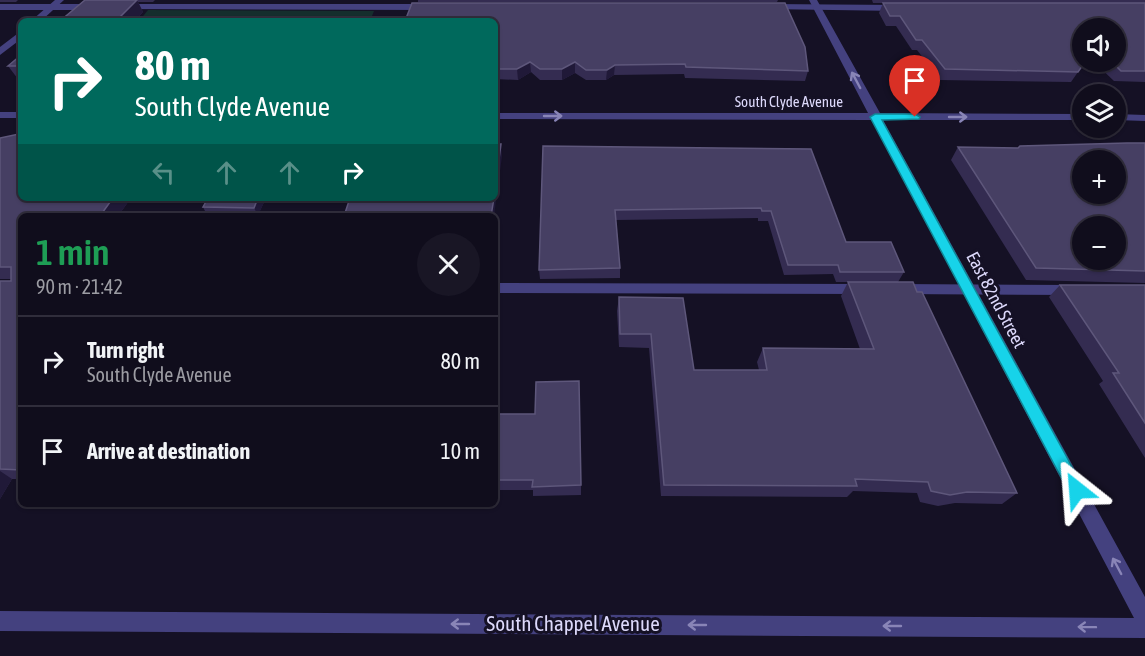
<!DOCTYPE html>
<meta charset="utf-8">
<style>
:root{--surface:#100d1c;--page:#191625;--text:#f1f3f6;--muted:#9c9ca3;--line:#302d3b}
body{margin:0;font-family:"Asap Condensed",sans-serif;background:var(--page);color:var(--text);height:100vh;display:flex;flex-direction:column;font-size:22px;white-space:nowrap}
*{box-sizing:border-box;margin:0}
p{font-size:20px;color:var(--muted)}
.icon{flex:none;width:33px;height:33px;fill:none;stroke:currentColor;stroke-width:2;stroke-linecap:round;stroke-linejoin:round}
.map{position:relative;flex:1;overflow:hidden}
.panel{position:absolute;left:18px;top:213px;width:480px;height:294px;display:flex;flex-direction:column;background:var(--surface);border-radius:9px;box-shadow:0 2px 4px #0004,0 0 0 2px var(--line)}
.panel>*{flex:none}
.hud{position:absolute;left:18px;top:18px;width:480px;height:183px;border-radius:9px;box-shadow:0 2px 4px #0004,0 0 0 2px var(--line);background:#00695c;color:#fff;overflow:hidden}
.controls{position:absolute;left:1072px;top:18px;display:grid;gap:12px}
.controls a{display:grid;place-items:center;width:54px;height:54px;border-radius:50%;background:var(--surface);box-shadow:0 2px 4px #0004,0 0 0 2px var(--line);font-size:30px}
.pin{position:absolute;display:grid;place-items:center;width:51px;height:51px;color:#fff;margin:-62px -26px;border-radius:50% 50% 50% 0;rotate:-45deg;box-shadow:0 0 6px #0007}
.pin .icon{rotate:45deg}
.me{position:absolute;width:66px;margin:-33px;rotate:332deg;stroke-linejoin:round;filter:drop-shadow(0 0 4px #0008)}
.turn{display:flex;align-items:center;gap:21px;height:126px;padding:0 18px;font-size:27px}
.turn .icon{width:78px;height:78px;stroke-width:2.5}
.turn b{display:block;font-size:42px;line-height:51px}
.lanes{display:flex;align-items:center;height:57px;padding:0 18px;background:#0003;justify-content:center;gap:30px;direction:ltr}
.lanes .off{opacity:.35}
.round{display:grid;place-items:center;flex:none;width:63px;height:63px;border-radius:32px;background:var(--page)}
.head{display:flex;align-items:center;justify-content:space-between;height:102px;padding:0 18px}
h1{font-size:36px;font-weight:600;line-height:45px;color:#1e9e55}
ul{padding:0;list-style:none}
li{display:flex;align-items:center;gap:18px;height:90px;padding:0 18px;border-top:2px solid var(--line)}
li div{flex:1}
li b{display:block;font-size:22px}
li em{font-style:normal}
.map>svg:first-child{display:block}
.green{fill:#152e2d}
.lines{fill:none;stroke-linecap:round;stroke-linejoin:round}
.lane{fill:#44417f;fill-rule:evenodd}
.street{fill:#44417f;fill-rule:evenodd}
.wall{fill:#342c51}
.shaded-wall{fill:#201938}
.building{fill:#463f63;stroke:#5e577b;stroke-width:1.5;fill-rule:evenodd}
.oneway{stroke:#8985b7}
.route{fill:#17d3e9;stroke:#0f8997;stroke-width:1.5}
.labels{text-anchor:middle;stroke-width:6;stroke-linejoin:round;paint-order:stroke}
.far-street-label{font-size:15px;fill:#ddd9fb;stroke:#151125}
.street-label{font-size:18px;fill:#ddd9fb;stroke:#151125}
.near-street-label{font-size:21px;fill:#ddd9fb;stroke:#151125}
</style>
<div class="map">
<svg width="1145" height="656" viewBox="0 0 1145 656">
<rect width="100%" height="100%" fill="#151125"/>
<path class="green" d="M148,10L374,11L370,21H139Z"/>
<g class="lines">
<g class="lane">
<path d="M0,4H96L100,7L96,10H0Z"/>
<path d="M120,4H429L433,7L429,10L117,9L116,7Z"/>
<path d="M768,4L900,5L904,8L900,11L765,9V5Z"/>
<path d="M495,283L863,284L870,289L863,294L495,293Z"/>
<path d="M896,284L1076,285L1083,290L1076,295L896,294L889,289Z"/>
</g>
<g class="street">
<path d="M55,0H64L41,21H31Z"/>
<path d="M809,0H817L880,113L1083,114V120H883L1145,597V638L0,631V611L1134,618L872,120L495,119V113H868Z"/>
<path d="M21,31V39L0,55V47Z"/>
<rect x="0" y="112" width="21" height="6"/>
<path d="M1116,114L1145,115V121L1116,120Z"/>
</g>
</g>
<g class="wall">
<path d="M0,0H18L16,2H0Z"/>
<path d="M85,0H155L153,2H138L143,12L135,21H60Z"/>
<path d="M418,0H778L777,2H418Z"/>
<path d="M872,0H1145V82L1114,81L1094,62H1116L1083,28L1085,62L1071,82L940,80L917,50H912L896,26H886L879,13L883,3H1046H873Z"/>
<path d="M495,21L808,71L805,81L685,78L684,74L614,75L606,80H586L575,73L562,80H540L531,72L518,80L495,79Z"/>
<path d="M8,66H21V79H18Z"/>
<path d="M0,138L21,198H131L118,216H21V479H12L0,499V281H11V279H0Z"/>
<path d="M1145,143V283L1026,280L951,160L958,147L1018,148Z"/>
<path d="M543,146L811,149L846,242L904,272L898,282H836L833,274L784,275L768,221H758V218L616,220L620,268V278L540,279L539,270Z"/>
<path d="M208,198H266L258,215H207L203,207Z"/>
<path d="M848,282L1017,493L1002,504L955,503L938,506L920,502L917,493L853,491L847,497L661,496L649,348L619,347L617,311L619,297L694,370H759L757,362L763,348L860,349L841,296Z"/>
<path d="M1060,285H1145V458L1099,384L1103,381L1049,297Z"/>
<path d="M495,414L581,485V495L533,496V490H495Z"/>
</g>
<g class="shaded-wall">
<path d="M137,0L143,12L135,21H116Z"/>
<path d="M530,62L531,72L518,80L517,69Z"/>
<path d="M575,62V73L562,80V69Z"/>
<path d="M615,65L614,75L606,80L607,70Z"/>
<path d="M501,144L502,156L494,216H491L494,198H495V189Z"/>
<path d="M113,198H131L118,216H100Z"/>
<path d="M258,198H266L258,215L254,208Z"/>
<path d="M0,471L12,479L0,499Z"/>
</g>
<g class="building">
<path d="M85,0H137L116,21H60Z"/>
<path d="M412,3H785L805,47L808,71L686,67L685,64L615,65L607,70H586L575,62L562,69H540L530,62L517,69H495V21H405Z"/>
<path d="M883,3H1145V71H1121L1112,62H1116V28H1083V62H1085L1078,72L945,69L922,40H916L900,16H890Z"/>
<path d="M21,55V66H8Z"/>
<path d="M19,134H21V198H113L100,216H21V470L0,469V281H11V267H0V138Z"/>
<path d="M1127,143H1145V271L1036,268L958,147L1018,148L1020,146ZM1083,160H1116V194H1083ZM1083,226H1116V260H1083Z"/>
<path d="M495,144H501L495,189Z"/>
<path d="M543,146L811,149L846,242H891L904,272H840L838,265H788L771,211H762L761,208L615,210L620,268L539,270Z"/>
<path d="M208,198H258L254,208L203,207Z"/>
<path d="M350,198H494L491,216H344Z"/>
<path d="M848,282H913L917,292H922L1017,493L967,492L950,495L931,491L928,482L855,479L857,486L664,485L651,334H620L619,297L683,298L694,370H767L763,348L874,349Z"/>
<path d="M1060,285H1145V423L1113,373H1119Z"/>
<path d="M579,381L581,485L532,487L533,480H495V414H535L536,382Z"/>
</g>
<defs><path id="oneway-shaft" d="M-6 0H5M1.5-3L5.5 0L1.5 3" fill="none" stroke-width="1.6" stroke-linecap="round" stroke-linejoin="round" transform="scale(1.5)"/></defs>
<g class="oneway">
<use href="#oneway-shaft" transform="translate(856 80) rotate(-118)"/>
<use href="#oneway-shaft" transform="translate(553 116)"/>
<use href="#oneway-shaft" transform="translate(958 117)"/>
<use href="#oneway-shaft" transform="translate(1117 566) rotate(-118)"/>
<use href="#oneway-shaft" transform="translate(460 624) rotate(-180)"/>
<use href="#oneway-shaft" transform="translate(697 625) rotate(-180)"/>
<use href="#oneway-shaft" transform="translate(892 626) rotate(-180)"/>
<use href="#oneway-shaft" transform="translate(1087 627) rotate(-179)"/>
</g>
<path class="route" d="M915,114L920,117L919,119L882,120L1082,485L1085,490L1082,496L1077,498L1071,496L870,117L875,114Z"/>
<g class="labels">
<g class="far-street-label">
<text x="789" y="107">South Clyde Avenue</text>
</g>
<g class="street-label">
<text transform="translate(996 300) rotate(62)" y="6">East 82nd Street</text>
</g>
<g class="near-street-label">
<text x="573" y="631">South Chappel Avenue</text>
</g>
</g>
</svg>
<div class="controls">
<a><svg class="icon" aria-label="sound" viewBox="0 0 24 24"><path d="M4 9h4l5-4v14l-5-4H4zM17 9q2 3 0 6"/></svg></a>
<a><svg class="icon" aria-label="layers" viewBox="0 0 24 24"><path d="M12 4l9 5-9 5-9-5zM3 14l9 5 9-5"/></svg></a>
<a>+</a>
<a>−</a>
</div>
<div class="pin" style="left:915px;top:117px;background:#d93025"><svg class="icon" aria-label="arrive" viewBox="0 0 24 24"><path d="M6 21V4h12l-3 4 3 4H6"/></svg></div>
<svg class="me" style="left:1077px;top:490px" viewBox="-20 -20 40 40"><path d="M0-17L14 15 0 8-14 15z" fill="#17d3e9" stroke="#fff" stroke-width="4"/></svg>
<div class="hud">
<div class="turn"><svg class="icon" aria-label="right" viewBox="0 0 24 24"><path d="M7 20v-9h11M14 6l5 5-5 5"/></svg><div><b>80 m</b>South Clyde Avenue</div></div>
<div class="lanes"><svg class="icon off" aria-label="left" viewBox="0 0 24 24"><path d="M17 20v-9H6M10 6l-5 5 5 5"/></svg><svg class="icon off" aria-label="ahead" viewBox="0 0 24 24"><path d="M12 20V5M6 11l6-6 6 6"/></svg><svg class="icon off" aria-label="ahead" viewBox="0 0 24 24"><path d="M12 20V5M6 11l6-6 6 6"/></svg><svg class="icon" aria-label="right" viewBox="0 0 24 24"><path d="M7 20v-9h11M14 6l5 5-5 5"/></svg></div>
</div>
<section class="panel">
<div class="head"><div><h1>1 min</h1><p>90 m · 21:42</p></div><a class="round"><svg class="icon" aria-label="close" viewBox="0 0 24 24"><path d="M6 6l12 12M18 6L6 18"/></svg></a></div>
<ul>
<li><svg class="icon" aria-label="right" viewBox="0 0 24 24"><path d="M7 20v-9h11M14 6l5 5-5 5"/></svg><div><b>Turn right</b><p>South Clyde Avenue</p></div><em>80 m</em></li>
<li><svg class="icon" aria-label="arrive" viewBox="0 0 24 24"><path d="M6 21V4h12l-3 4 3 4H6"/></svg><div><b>Arrive at destination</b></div><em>10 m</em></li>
</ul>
</section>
</div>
